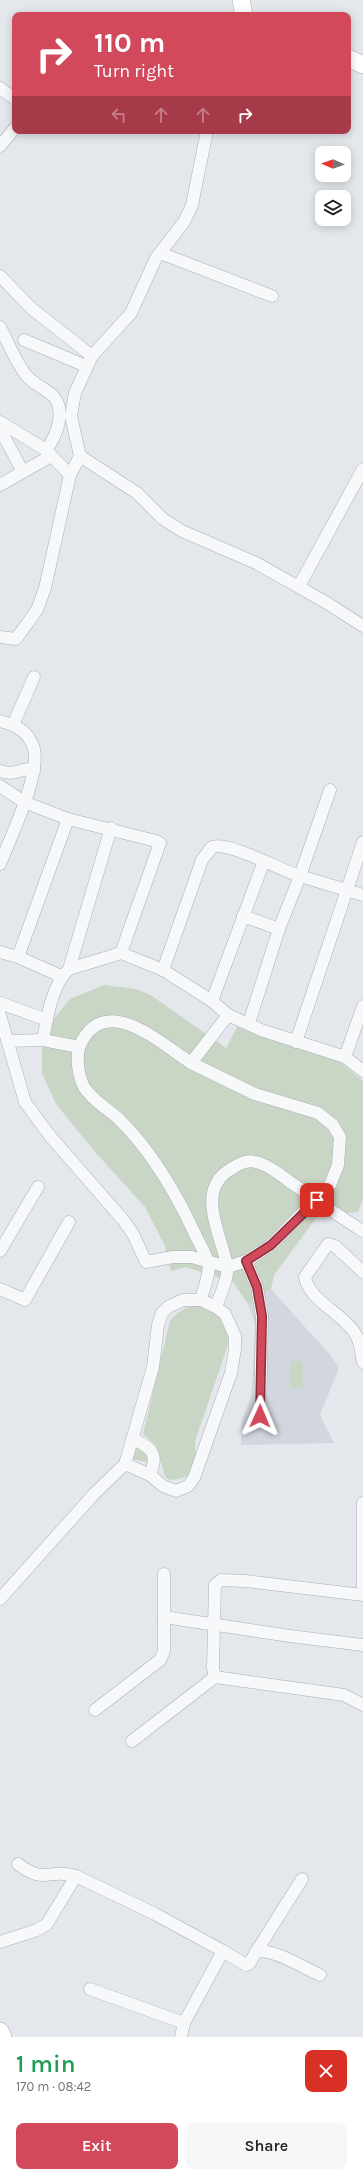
<!DOCTYPE html>
<meta charset="utf-8">
<style>
:root{--surface:#fff;--page:#f6f6f6;--text:#202124;--muted:#757577;--accent:#d1495b}
body{margin:0;font-family:Karla,sans-serif;background:var(--page);color:var(--text);height:100vh;display:flex;flex-direction:column;font-size:15px;white-space:nowrap}
*{box-sizing:border-box;margin:0}
p{font-size:13px;color:var(--muted)}
.icon{flex:none;width:22px;height:22px;fill:none;stroke:currentColor;stroke-width:2;stroke-linecap:round;stroke-linejoin:round}
.map{position:relative;height:2037px;overflow:hidden}
.panel{display:flex;flex-direction:column;background:var(--surface);flex:1}
.panel>*{flex:none}
.hud{position:absolute;left:12px;top:12px;width:339px;height:122px;border-radius:8px;box-shadow:0 2px 10px #0003;background:#d1495b;color:#fff;overflow:hidden}
.needle{width:26px;rotate:272deg}
.controls{position:absolute;left:315px;top:146px;display:grid;gap:8px}
.controls a{display:grid;place-items:center;width:36px;height:36px;border-radius:8px;background:var(--surface);box-shadow:0 2px 10px #0003;font-size:20px}
.pin{position:absolute;display:grid;place-items:center;width:34px;height:34px;color:#fff;margin:-17px;border-radius:8px;box-shadow:0 2px 6px #0006}
.me{position:absolute;width:44px;margin:-22px;rotate:1deg;stroke-linejoin:round;filter:drop-shadow(0 0 3px #0008)}
.turn{display:flex;align-items:center;gap:14px;height:84px;padding:0 16px;font-size:18px}
.turn .icon{width:52px;height:52px;stroke-width:2.5}
.turn b{display:block;font-size:28px;line-height:34px}
.lanes{display:flex;align-items:center;height:38px;padding:0 16px;background:#0003;justify-content:center;gap:20px;direction:ltr}
.lanes .off{opacity:.35}
.round{display:grid;place-items:center;flex:none;width:42px;height:42px;border-radius:8px;background:var(--page)}
.headline{display:flex;align-items:center;justify-content:space-between;height:68px;padding:0 16px}
h1{font-size:24px;font-weight:600;line-height:30px;color:#1e9e55}
.action{display:flex;gap:8px;margin-top:auto;padding:8px 16px}
.action a{flex:1;height:46px;border-radius:8px;background:var(--accent);color:#fff;font-size:16px;font-weight:600;line-height:46px;text-align:center}
.action a+a{background:var(--page);color:var(--text)}
.map>svg:first-child{display:block}
.built{fill:#d2d6de}
.green{fill:#c9d6c5}
.lines{fill:none;stroke-linecap:round;stroke-linejoin:round}
.street-casing{stroke:#a9aeb7;stroke-width:13}
.secondary-casing{stroke:#a9aeb7;stroke-width:18}
.street{stroke:#f7f8fa;stroke-width:12}
.secondary{stroke:#fff;stroke-width:17}
.route-casing{stroke:#882f3b;stroke-width:10}
.route{stroke:#d1495b;stroke-width:7}
</style>
<div class="map">
<svg width="363" height="2037" viewBox="0 0 363 2037">
<rect width="100%" height="100%" fill="#e4e7ec"/>
<path class="built" d="M271,1289L331,1356L339,1368L320,1415L334,1443L241,1445L242,1420L251,1397L253,1367L255,1324L248,1304Z"/>
<g class="green">
<path d="M104,985L136,989L152,996L226,1048L237,1027L336,1059L363,1081V1199L358,1212L347,1213L328,1202L274,1275L271,1289L248,1304L233,1282L186,1267L171,1271L165,1246L145,1207L96,1153L56,1104L42,1073V1047L53,1020L70,999Z"/>
<path d="M196,1305C220,1307 232,1325 227,1348L195,1441L196,1456L189,1475L179,1479L169,1480L165,1476L156,1446L143,1434L170,1321C178,1311 184,1308 196,1305Z"/>
<path d="M291,1361H303V1388L290,1387Z"/>
<path d="M136,1446L145,1447L150,1463L132,1459Z"/>
</g>
<g class="lines">
<g class="street-casing">
<g id="street">
<path d="M0,88L15,99"/>
<path d="M0,146L15,128"/>
<path d="M160,253L272,296"/>
<path d="M0,276L31,308L92,356"/>
<path d="M0,327C8,342 15,361 26,375C34,385 45,388 53,396C67,411 56,437 46,450"/>
<path d="M24,340L86,366"/>
<path d="M0,422L46,450L70,475"/>
<path d="M0,429L23,472"/>
<path d="M80,456L137,493L163,519L182,531L256,563L327,603L363,626"/>
<path d="M0,485L51,456"/>
<path d="M299,586L363,469"/>
<path d="M0,637L16,639L37,610L45,588L70,475L80,456L71,416L75,393L92,356L131,313L156,258L184,222L192,205L207,131"/>
<path d="M0,721C15,725 27,730 33,746C43,770 10,839 0,864"/>
<path d="M13,725L34,677"/>
<path d="M0,771C17,777 24,765 34,771"/>
<path d="M0,786L24,802L68,819L156,841L160,843L121,953L69,969"/>
<path d="M330,790L300,876L363,895"/>
<path d="M243,916L279,929"/>
<path d="M0,952L18,957L61,976"/>
<path d="M121,953L163,970L212,1001L264,861"/>
<path d="M18,957L68,819"/>
<path d="M163,970L202,860L212,847C230,841 279,870 300,876L279,929L249,1023"/>
<path d="M0,1003L47,1020"/>
<path d="M363,1006L345,1057L363,1071"/>
<path d="M0,1015L25,1102L50,1136L124,1221L133,1234L146,1262L173,1257H192L228,1267L246,1261L257,1287L262,1316L260,1416"/>
<path d="M228,1015L261,1030L345,1057"/>
<path d="M43,1040C47,1017 52,985 69,969L111,828"/>
<path d="M8,1041L43,1040L79,1047"/>
<path d="M296,1042L363,842"/>
<path d="M191,1063L255,1094L318,1113L333,1125L340,1137L338,1165L330,1185L271,1245L246,1261"/>
<path d="M0,1251L38,1187"/>
<path d="M363,1272L335,1246L328,1244L305,1277C309,1302 347,1315 357,1337C361,1344 361,1354 363,1362"/>
<path d="M0,1289L25,1300L69,1222"/>
<path d="M201,1300C203,1289 211,1273 208,1262C205,1252 199,1243 195,1234C176,1193 152,1152 120,1120C109,1110 92,1100 84,1087C78,1075 75,1055 81,1043C107,992 161,1044 191,1063L228,1015L212,1001"/>
<path d="M216,1307C220,1295 229,1278 227,1266C222,1236 194,1190 231,1169C238,1164 247,1159 256,1162C268,1165 280,1174 290,1182C314,1198 338,1216 363,1231"/>
<path d="M133,1439C152,1448 159,1454 150,1475"/>
<path d="M363,1503V1587"/>
<path d="M0,1599L94,1494L125,1464L153,1367L158,1325L162,1313L168,1307L183,1300H201L216,1307L225,1314L235,1336V1349L231,1373L194,1478L188,1486L176,1491L163,1486L150,1475L125,1464"/>
<path d="M164,1617L290,1636L363,1645"/>
<path d="M215,1677L213,1668L215,1585L221,1580L246,1581L363,1595"/>
<path d="M95,1710L160,1660L164,1651V1574"/>
<path d="M132,1741L215,1677L344,1695L363,1705"/>
<path d="M18,1864C45,1885 49,1868 76,1876L155,1914L223,1951"/>
<path d="M0,1942L37,1930L47,1924L76,1876"/>
<path d="M256,1952L302,1879"/>
<path d="M90,1989L184,2023"/>
<path d="M181,2037L184,2023L223,1951L246,1965L249,1964L256,1952C271,1947 306,1969 320,1975"/>
</g>
</g>
<g class="secondary-casing">
<g id="secondary">
<path d="M241,0L244,15"/>
<path d="M348,58L363,65"/>
<path d="M0,2031L3,2037"/>
</g>
</g>
<use href="#street" class="street"/>
<use href="#secondary" class="secondary"/>
</g>
<g class="lines">
<g class="route-casing">
<path id="route" d="M260,1416L262,1316L257,1287L246,1261L271,1245L317,1200"/>
</g>
<use href="#route" class="route"/>
</g>
</svg>
<div class="controls">
<a><svg class="needle" viewBox="-14 -14 28 28"><path d="M0-13l5 13h-10z" fill="#e53935"/><path d="M0 13l5-13h-10z" fill="#757577"/></svg></a>
<a><svg class="icon" aria-label="layers" viewBox="0 0 24 24"><path d="M12 4l9 5-9 5-9-5zM3 14l9 5 9-5"/></svg></a>
</div>
<div class="pin" style="left:317px;top:1200px;background:#d93025"><svg class="icon" aria-label="arrive" viewBox="0 0 24 24"><path d="M6 21V4h12l-3 4 3 4H6"/></svg></div>
<svg class="me" style="left:260px;top:1416px" viewBox="-20 -20 40 40"><path d="M0-17L14 15 0 8-14 15z" fill="#d1495b" stroke="#fff" stroke-width="4"/></svg>
<div class="hud">
<div class="turn"><svg class="icon" aria-label="right" viewBox="0 0 24 24"><path d="M7 20v-9h11M14 6l5 5-5 5"/></svg><div><b>110 m</b>Turn right</div></div>
<div class="lanes"><svg class="icon off" aria-label="left" viewBox="0 0 24 24"><path d="M17 20v-9H6M10 6l-5 5 5 5"/></svg><svg class="icon off" aria-label="ahead" viewBox="0 0 24 24"><path d="M12 20V5M6 11l6-6 6 6"/></svg><svg class="icon off" aria-label="ahead" viewBox="0 0 24 24"><path d="M12 20V5M6 11l6-6 6 6"/></svg><svg class="icon" aria-label="right" viewBox="0 0 24 24"><path d="M7 20v-9h11M14 6l5 5-5 5"/></svg></div>
</div>
</div>
<section class="panel">
<div class="headline"><div><h1>1 min</h1><p>170 m · 08:42</p></div><a class="round" style="background:#d93025;color:#fff"><svg class="icon" aria-label="close" viewBox="0 0 24 24"><path d="M6 6l12 12M18 6L6 18"/></svg></a></div>
<div class="action"><a>Exit</a><a>Share</a></div>
</section>
